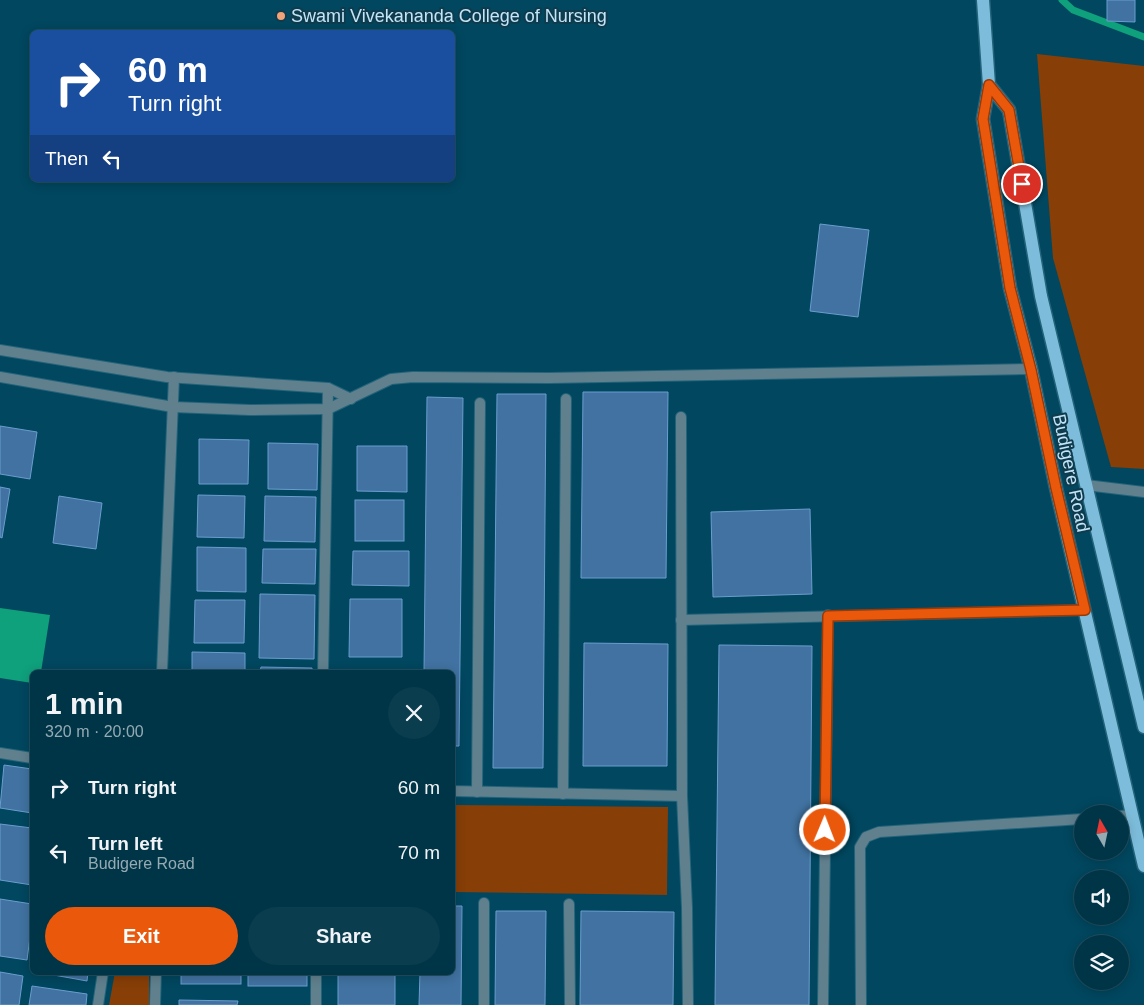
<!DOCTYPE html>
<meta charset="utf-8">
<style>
:root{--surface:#003547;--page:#0a3d4e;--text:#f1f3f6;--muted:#95abb4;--line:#225060;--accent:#ea580c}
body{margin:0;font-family:Arial,sans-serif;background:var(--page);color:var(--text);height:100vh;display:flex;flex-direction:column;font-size:19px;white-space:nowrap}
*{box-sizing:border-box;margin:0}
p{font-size:16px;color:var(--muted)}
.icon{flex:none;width:28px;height:28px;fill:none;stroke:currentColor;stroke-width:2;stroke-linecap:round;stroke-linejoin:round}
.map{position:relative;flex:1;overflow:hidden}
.drawer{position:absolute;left:30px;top:670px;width:425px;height:305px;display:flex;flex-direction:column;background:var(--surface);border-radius:8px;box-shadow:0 2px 12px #0003,0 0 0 1px var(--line)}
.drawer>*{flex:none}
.top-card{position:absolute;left:30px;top:30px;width:425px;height:152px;border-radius:8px;box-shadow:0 2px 12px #0003,0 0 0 1px var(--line);background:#1a4fa0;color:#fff;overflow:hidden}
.needle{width:32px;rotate:351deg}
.tools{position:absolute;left:1074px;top:805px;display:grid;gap:10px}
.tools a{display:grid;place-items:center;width:55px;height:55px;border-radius:50%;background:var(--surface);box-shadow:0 2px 12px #0003,0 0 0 1px var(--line);font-size:25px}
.pin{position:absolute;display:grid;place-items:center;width:42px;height:42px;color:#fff;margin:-21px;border:2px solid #fff;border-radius:50%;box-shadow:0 1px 5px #0007}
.me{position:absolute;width:55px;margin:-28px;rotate:1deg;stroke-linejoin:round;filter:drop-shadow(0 0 4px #0008)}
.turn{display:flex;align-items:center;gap:18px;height:105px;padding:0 15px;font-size:22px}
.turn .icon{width:65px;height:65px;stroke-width:2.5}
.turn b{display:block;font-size:35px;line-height:42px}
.then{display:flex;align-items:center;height:48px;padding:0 15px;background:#0003;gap:10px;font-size:19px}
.round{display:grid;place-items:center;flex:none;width:52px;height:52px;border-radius:26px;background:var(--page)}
.head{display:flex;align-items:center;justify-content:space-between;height:85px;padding:0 15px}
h1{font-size:30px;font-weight:700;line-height:38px}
.cta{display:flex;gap:10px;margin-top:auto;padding:10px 15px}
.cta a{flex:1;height:58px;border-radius:30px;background:var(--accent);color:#fff;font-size:20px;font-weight:700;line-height:58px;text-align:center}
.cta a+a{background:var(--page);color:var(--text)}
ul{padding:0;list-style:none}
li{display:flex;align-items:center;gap:15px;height:65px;padding:0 15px}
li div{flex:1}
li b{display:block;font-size:19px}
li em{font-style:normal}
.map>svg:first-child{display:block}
.green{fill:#873e07}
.water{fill:#0fa07c}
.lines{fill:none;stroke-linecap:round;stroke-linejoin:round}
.stream{stroke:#0fa07c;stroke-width:7}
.building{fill:#4172a1;stroke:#6b9dcf}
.service-casing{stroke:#23647b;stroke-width:12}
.minor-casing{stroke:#23647b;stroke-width:12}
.primary-casing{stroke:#23647b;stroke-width:15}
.service{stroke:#61808e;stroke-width:10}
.minor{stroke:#61808e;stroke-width:10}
.primary{stroke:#7dbddb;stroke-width:12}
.route-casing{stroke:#983908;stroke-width:12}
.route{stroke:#ea580c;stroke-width:9}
.poi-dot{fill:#f0a278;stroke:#103b4c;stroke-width:2}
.labels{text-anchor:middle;stroke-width:4;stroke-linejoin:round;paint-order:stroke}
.poi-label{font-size:18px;fill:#c2e6f9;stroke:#103b4c;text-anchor:start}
.street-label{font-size:18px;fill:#c2e6f9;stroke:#103b4c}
</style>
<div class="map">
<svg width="1144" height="1005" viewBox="0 0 1144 1005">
<rect width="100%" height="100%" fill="#00475f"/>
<g class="green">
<path d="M1037,54L1144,66V469L1111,467L1053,258Z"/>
<path d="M453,805L668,807L667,895L453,892Z"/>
<path d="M115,972L149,973V1005H109Z"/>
</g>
<path class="water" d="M0,608L50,615L41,672H32V683L0,678Z"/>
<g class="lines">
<path class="stream" d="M1062,0L1073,10L1144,37"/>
</g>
<g class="building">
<path d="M1107,0H1135V22L1107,21Z"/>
<path d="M820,224L869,230L858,317L810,311Z"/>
<path d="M583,392H668L666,578H581Z"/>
<path d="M497,394H546L543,768H493Z"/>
<path d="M427,397L463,398L459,746H452V672H424Z"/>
<path d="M0,426L37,432L30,479L0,474Z"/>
<path d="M199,439L249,440L248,484H199Z"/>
<path d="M268,443L318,444L317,490L268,489Z"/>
<path d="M357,446H407V492L357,491Z"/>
<path d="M0,487L10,489L2,538L0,537Z"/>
<path d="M198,495L245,496L244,538L197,537Z"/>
<path d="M59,496L102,503L96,549L53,543Z"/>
<path d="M265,496L316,497L315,542L264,541Z"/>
<rect x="355" y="500" width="49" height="41"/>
<path d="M810,509L812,594L713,597L711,512Z"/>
<path d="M197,547L246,548V592L197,591Z"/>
<path d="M263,549H316L315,584L262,583Z"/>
<path d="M353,551H409V586L352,585Z"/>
<path d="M260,594L315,595L314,659L259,658Z"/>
<path d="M350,599H402V657H349Z"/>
<path d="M195,600H245L244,643H194Z"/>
<path d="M584,643L668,644L667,766H583Z"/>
<path d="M719,645L812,646L809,1005H715Z"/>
<path d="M192,652L245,653V672H192Z"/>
<path d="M261,667L312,668V672H260Z"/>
<rect x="351" y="671" width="52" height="1"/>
<path d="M4,765L32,769V813L0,808Z"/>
<path d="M0,824L32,828V885L0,880Z"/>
<path d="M0,899L32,904V922L27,960L0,956Z"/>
<path d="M452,906H462L461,1005H419L420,972H452Z"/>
<path d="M496,911H546L545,1005H495Z"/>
<path d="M581,911L674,912L673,1005H580Z"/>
<path d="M0,972L23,976L19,1005H0Z"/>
<path d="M37,972H88L87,981Z"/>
<rect x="181" y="972" width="60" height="12"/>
<rect x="248" y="972" width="59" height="14"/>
<rect x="338" y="973" width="57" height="32"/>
<path d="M32,986L87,994L86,1005H29Z"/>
<path d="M179,1000L238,1001L237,1005H179Z"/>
</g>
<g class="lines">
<g class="service-casing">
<g id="service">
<path d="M0,350L167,377L328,388L351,399"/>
<path d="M0,377L173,407L250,410L328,409L391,379L413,377L549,378L1031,369"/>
<path d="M162,672L174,377"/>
<path d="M323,672L328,388"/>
<path d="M0,753L32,758"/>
<path d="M1120,816L1132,815"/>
<path d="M98,1005L103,972"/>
<path d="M155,1005L156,972"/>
<path d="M316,1005V972"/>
<path d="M861,1005L860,847L866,837L879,832L1082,819"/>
</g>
</g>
<g class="minor-casing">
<g id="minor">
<path d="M681,417L682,796L687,908L688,1005"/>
<path d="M1086,485L1144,492"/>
<path d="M681,620L1085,610"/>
<path d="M452,791L682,796"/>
<path d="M477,792L480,403"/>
<path d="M563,794L566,399"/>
<path d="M569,904L570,1005"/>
<path d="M484,1005V903"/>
<path d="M823,1005L828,615"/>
</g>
</g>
<g class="primary-casing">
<g id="primary">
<path d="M983,0L989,85L983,119L1010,288L1031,369L1056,488L1144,866"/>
<path d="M989,85L1009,110L1041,296L1144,727"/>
</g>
</g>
<use href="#service" class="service"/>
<use href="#minor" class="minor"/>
<use href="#primary" class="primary"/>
</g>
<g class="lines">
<g class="route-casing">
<path id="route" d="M825,830L828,616L1085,610L1056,488L1031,370L1010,288L983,119L989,85L1009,110L1022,184"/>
</g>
<use href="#route" class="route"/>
</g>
<circle class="poi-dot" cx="281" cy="16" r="5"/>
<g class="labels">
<g class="poi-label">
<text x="291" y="22">Swami Vivekananda College of Nursing</text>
</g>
<g class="street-label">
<text transform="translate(1071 473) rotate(78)" y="6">Budigere Road</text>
</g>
</g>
</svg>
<div class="tools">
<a><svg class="needle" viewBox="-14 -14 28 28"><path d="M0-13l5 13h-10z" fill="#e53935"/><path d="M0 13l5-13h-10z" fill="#95abb4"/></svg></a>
<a><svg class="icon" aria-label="sound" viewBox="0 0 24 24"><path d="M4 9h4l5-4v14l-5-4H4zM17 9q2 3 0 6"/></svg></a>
<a><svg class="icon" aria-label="layers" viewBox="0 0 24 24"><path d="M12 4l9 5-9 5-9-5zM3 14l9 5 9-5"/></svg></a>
</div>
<div class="pin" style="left:1022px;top:184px;background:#d93025"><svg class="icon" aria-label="arrive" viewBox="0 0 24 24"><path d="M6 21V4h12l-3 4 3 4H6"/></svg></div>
<svg class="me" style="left:825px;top:830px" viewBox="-20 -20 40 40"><circle r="17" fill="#ea580c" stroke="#fff" stroke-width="3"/><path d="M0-11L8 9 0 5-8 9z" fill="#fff"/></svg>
<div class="top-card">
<div class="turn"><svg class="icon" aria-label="right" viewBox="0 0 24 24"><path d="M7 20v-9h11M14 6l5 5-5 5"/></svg><div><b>60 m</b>Turn right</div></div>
<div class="then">Then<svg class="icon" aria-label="left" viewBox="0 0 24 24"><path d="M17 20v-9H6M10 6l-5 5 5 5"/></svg></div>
</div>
<section class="drawer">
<div class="head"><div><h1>1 min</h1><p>320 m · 20:00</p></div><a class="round"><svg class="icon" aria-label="close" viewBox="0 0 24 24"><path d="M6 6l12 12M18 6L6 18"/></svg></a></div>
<ul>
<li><svg class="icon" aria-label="right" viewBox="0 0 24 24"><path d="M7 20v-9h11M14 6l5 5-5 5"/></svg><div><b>Turn right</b></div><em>60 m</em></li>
<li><svg class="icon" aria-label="left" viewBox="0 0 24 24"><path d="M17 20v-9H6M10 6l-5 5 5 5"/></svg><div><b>Turn left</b><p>Budigere Road</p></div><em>70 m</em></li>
</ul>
<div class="cta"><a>Exit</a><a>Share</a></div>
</section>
</div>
